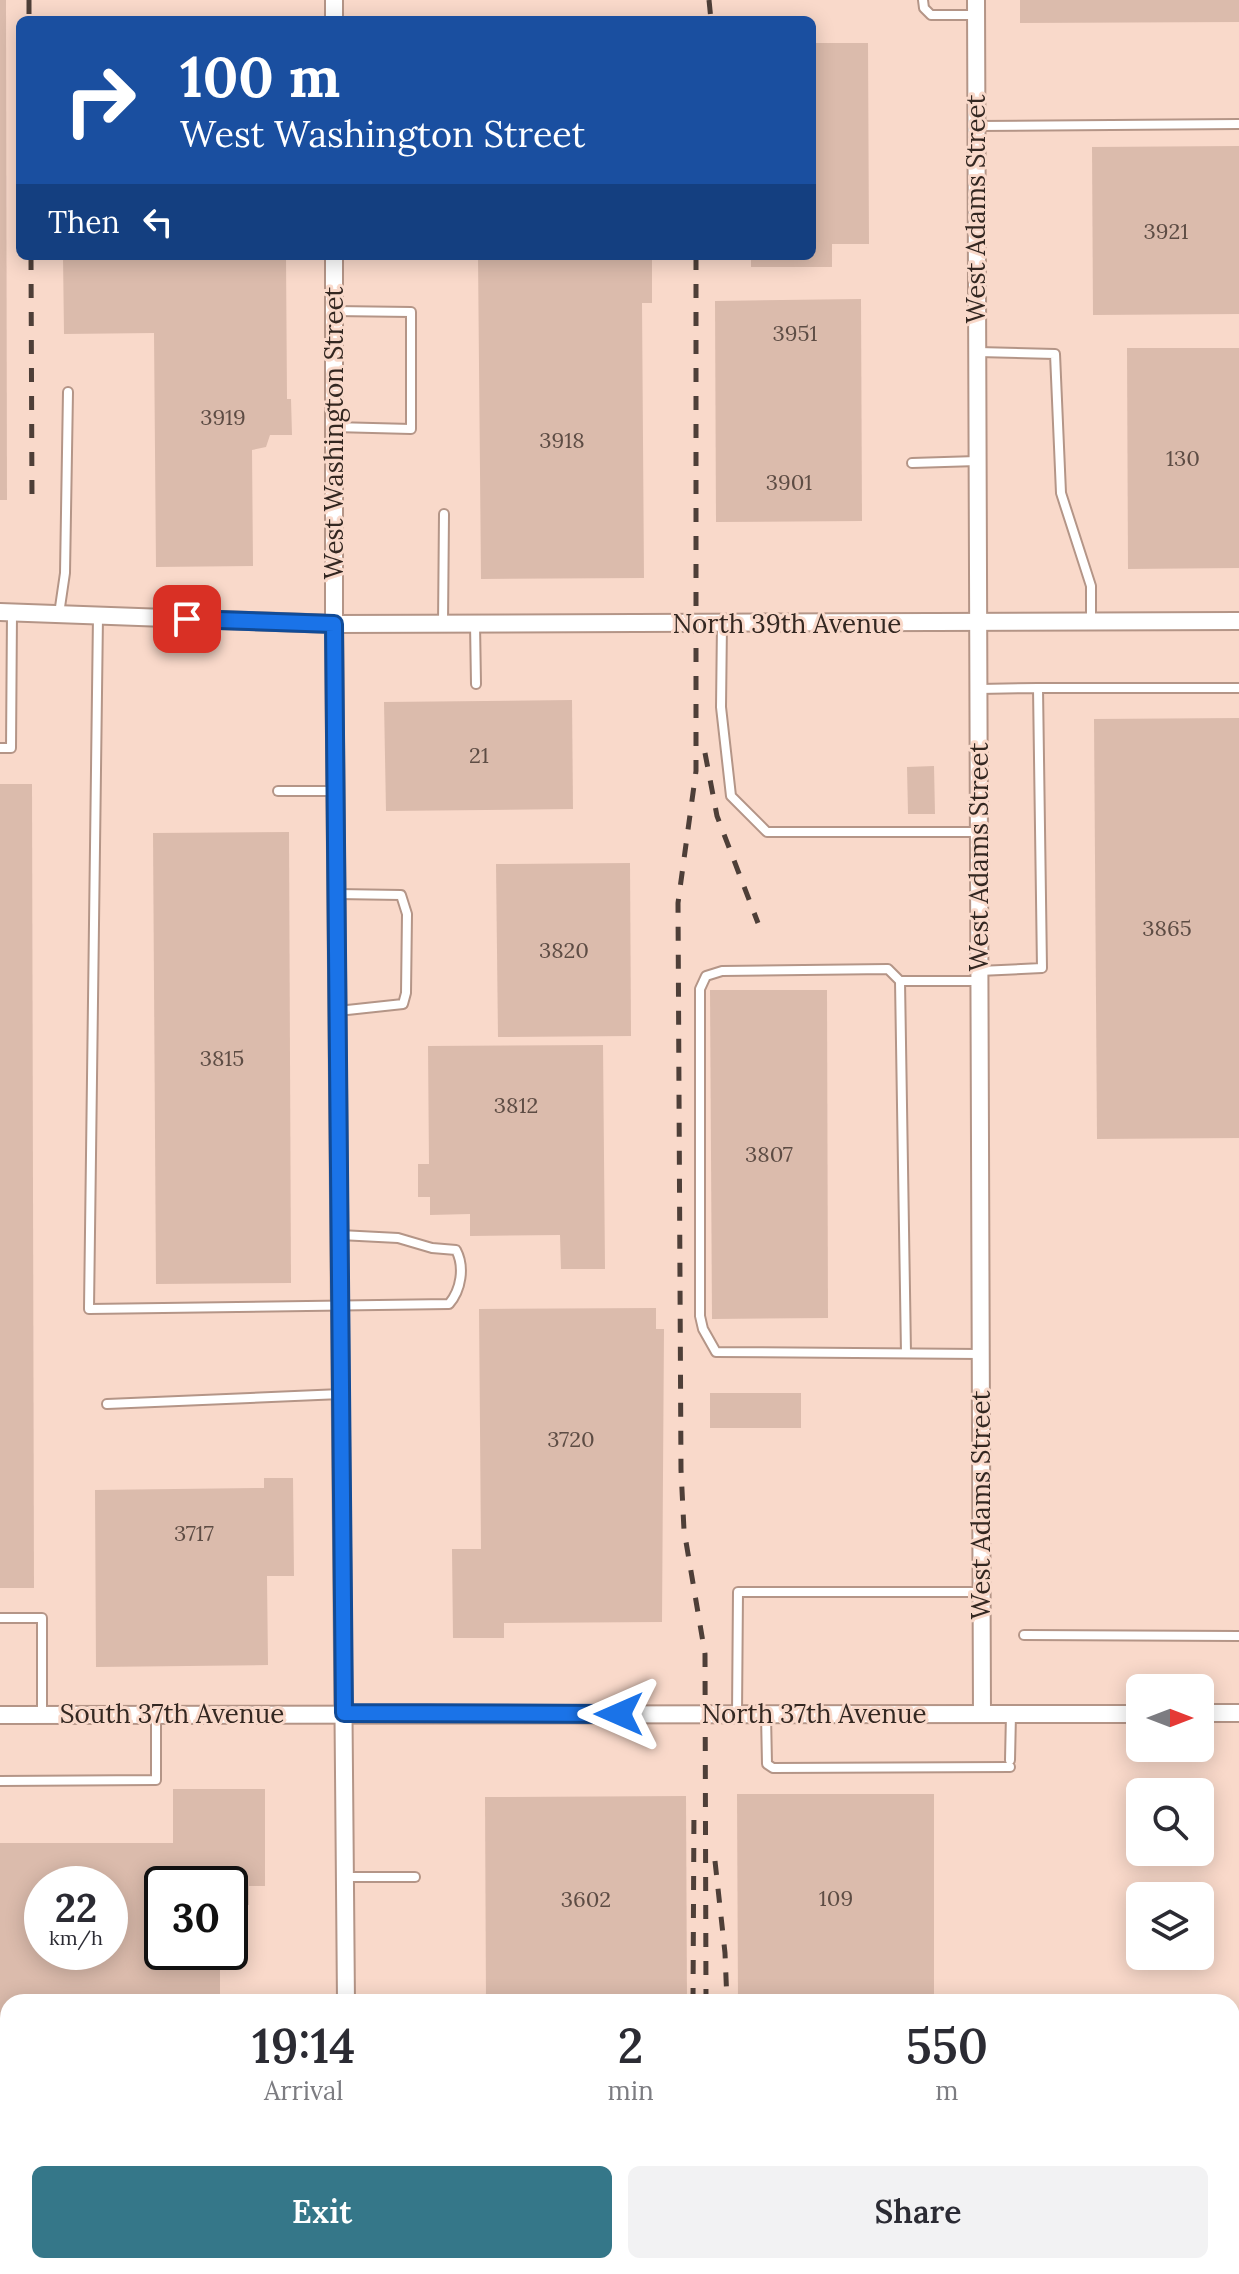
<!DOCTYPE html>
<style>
:root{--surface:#fff;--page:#f2f2f3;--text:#2b2b33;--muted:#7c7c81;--accent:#357789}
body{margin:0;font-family:Lora,serif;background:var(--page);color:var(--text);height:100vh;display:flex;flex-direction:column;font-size:30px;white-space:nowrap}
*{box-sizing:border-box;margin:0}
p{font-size:26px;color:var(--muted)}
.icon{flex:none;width:44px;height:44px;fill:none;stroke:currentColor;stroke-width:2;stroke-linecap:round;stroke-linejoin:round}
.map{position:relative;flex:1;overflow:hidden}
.details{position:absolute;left:0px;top:1994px;width:1240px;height:280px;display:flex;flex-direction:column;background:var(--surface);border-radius:24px 24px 0 0;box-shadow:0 4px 20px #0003}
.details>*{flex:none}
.top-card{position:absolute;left:16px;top:16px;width:800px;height:244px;border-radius:12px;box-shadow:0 4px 20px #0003;background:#1a4fa0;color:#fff;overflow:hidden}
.needle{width:52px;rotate:90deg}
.buttons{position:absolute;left:1126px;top:1674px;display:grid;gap:16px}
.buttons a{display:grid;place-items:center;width:88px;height:88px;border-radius:12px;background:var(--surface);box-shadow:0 4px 20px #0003;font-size:40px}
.speed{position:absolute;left:24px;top:1866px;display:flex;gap:16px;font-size:40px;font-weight:700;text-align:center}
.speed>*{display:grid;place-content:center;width:104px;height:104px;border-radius:50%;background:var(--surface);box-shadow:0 4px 20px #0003;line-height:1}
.speed small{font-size:20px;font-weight:400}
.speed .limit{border:4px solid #111;border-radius:12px;background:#fff;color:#111}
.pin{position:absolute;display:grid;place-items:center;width:68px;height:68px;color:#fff;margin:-34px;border-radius:16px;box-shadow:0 4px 12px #0006}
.me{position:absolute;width:88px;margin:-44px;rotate:270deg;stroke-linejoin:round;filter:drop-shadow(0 0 6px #0008)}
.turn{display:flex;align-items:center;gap:28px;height:168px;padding:0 32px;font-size:36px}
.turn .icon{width:104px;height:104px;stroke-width:2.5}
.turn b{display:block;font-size:56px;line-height:68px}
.then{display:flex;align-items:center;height:76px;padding:0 32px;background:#0003;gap:16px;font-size:30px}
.eta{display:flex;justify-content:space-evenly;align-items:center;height:136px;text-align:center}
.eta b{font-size:48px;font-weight:600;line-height:56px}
.button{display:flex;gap:16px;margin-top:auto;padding:16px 32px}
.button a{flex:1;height:92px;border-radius:12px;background:var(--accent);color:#fff;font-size:32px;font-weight:600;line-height:92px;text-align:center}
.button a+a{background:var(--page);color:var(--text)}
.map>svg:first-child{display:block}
.building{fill:#dbbbac;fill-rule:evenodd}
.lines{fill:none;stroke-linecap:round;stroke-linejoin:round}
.service-casing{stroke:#b49587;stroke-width:12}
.minor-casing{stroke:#b49587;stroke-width:20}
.service{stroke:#fff;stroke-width:8}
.minor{stroke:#fff;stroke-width:16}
.rail{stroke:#4e3f38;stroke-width:5;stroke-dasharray:14 14;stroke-linecap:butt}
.route-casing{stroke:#114b97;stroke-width:20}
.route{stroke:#1a73e8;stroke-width:14}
.labels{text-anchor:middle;stroke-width:6;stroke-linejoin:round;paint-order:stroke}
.number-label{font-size:22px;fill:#5d4c44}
.street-label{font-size:26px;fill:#332721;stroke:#f9d9ca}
</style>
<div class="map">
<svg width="1239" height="2274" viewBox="0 0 1239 2274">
<rect width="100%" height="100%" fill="#f9d9ca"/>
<g class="building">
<path d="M0,0H6L7,500H0Z"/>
<path d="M1020,0H1239V22L1020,23Z"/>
<path d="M812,43H868L869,244H832V267H751V256H812Z"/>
<path d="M1239,146V314L1093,315L1092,147Z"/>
<path d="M63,256H286L287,399H291L292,435H270L266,447L252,450L253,566L156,567L154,333L64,334Z"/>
<path d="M478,256H652V303H642L644,578L481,579Z"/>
<path d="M861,299L862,521L716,522L715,301Z"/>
<path d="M1127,348H1239V568L1128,569Z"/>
<path d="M572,700L573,809L386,811L384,702Z"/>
<path d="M1239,718V1138L1097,1139L1094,719Z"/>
<path d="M934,766L935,814H908L907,767Z"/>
<path d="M0,784H32L34,1588H0Z"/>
<path d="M289,832L291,1283L156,1284L153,833Z"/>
<path d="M630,863L631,1036L498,1037L496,864Z"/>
<path d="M710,990H827L828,1318L712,1319Z"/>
<path d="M603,1045L605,1269H561L560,1235L470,1236V1214L430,1215V1197H418V1164H429L428,1046Z"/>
<path d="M656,1308V1329H664L662,1622L504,1623V1638H453L452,1549H481L479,1309Z"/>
<rect x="710" y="1393" width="91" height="35"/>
<path d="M264,1478H293L294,1576H267L268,1665L96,1667L95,1490L264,1488Z"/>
<path d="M173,1789H265V1886H249V1905H230V1884H162V1952H220V2002H8V2118H0V1843H173ZM42,1884H110V1952H42Z"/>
<path d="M737,1794H934V2002H738Z"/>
<path d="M686,1796L687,2002H486L485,1797Z"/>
<path d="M0,2167H8V2266H295V2274H0Z"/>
<path d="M1232,2223H1239V2274H1210V2266H1232Z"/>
<rect x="488" y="2266" width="201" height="8"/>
<rect x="739" y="2266" width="196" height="8"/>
</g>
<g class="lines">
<g class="service-casing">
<g id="service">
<path d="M923,0L924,8L931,15H976"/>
<path d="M976,126L1239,124"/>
<path d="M334,311L411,312V429L334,427"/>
<path d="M978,352L1055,354L1061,493L1091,586V621"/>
<path d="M912,463L977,461"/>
<path d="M59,614L65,573L68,392"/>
<path d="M98,616L89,1309L449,1304C461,1290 465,1267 456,1250L432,1248L398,1238L340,1235"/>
<path d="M443,623L444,514"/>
<path d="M475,624L476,684"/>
<path d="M722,624L721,707L731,796L767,832H979"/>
<path d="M1038,688H1239"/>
<path d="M979,689L1038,688L1042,968L979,971"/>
<path d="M0,748H11L12,613"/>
<path d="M278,791H335"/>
<path d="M337,894L401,895L407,914L406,993L403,1004L338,1011"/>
<path d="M900,981L906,1353"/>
<path d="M979,981H900L888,969L722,971L706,976L700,989V1316L703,1329L716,1352L980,1354"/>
<path d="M107,1404L341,1394"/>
<path d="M0,1618H42V1714"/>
<path d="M1024,1635L1239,1636"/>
<path d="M737,1714L738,1592H981"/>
<path d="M766,1715L767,1764L773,1768L1010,1767"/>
<path d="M1010,1760L1011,1714"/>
<path d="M0,1781L156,1780V1715"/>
<path d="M345,1877H415"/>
</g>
</g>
<g class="minor-casing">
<g id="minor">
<path d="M334,0V20"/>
<path d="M976,0L982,1714"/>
<path d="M334,256V624L346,2002"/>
<path d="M0,612L334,624L1239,621"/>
<path d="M1200,1713H1239"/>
<path d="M0,1715L1140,1714"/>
<path d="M349,2266V2274"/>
</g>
</g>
<use href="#service" class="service"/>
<use href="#minor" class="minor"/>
<g class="rail">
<path d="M29,0V20"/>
<path d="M709,0L711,20"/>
<path d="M31,256L32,501"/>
<path d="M696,256V771L678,903L681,1470L684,1530L705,1654L706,2002"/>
<path d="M705,753L717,816L758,923"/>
<path d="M715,1861L725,1953L727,2002"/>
<path d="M693,2002L694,1806"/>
<path d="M695,2266V2274"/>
<path d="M708,2266V2274"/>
<path d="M727,2266V2274"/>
</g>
</g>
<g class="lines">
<g class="route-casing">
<path id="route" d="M187,619L334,624L344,1713L619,1714"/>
</g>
<use href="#route" class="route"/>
</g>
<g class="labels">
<g class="number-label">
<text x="1166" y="239">3921</text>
<text x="795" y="341">3951</text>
<text x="223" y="425">3919</text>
<text x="562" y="448">3918</text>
<text x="1183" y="466">130</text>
<text x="789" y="490">3901</text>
<text x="479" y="763">21</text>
<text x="1167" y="936">3865</text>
<text x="564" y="958">3820</text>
<text x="222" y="1066">3815</text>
<text x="516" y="1113">3812</text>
<text x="769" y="1162">3807</text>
<text x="571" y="1447">3720</text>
<text x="194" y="1541">3717</text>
<text x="836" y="1906">109</text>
<text x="586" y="1907">3602</text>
</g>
<g class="street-label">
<text transform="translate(976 209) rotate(-90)" y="9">West Adams Street</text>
<text transform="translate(334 433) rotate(-90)" y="9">West Washington Street</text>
<text x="787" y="633">North 39th Avenue</text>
<text transform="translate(979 857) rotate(-90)" y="9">West Adams Street</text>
<text transform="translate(981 1505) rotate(-90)" y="9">West Adams Street</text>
<text x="172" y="1723">South 37th Avenue</text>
<text x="814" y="1723">North 37th Avenue</text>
</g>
</g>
</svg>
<div class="buttons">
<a><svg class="needle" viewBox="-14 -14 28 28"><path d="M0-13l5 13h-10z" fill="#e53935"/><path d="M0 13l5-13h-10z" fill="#7c7c81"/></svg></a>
<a><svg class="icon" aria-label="search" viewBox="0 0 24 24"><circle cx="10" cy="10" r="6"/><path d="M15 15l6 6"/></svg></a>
<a><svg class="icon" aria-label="layers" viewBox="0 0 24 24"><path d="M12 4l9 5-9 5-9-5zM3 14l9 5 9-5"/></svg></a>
</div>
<div class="speed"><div>22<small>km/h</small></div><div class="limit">30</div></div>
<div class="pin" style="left:187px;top:619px;background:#d93025"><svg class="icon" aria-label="arrive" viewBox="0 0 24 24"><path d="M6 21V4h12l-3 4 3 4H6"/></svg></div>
<svg class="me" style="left:619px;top:1714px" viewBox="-20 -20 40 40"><path d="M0-17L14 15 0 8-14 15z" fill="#1a73e8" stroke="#fff" stroke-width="4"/></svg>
<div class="top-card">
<div class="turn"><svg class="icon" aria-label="right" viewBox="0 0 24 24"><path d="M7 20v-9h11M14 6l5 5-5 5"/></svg><div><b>100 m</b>West Washington Street</div></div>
<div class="then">Then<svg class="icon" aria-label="left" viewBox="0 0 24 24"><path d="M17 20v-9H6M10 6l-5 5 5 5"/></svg></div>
</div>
<section class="details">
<div class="eta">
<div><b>19:14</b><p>Arrival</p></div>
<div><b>2</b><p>min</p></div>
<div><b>550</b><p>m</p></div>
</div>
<div class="button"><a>Exit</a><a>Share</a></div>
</section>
</div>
